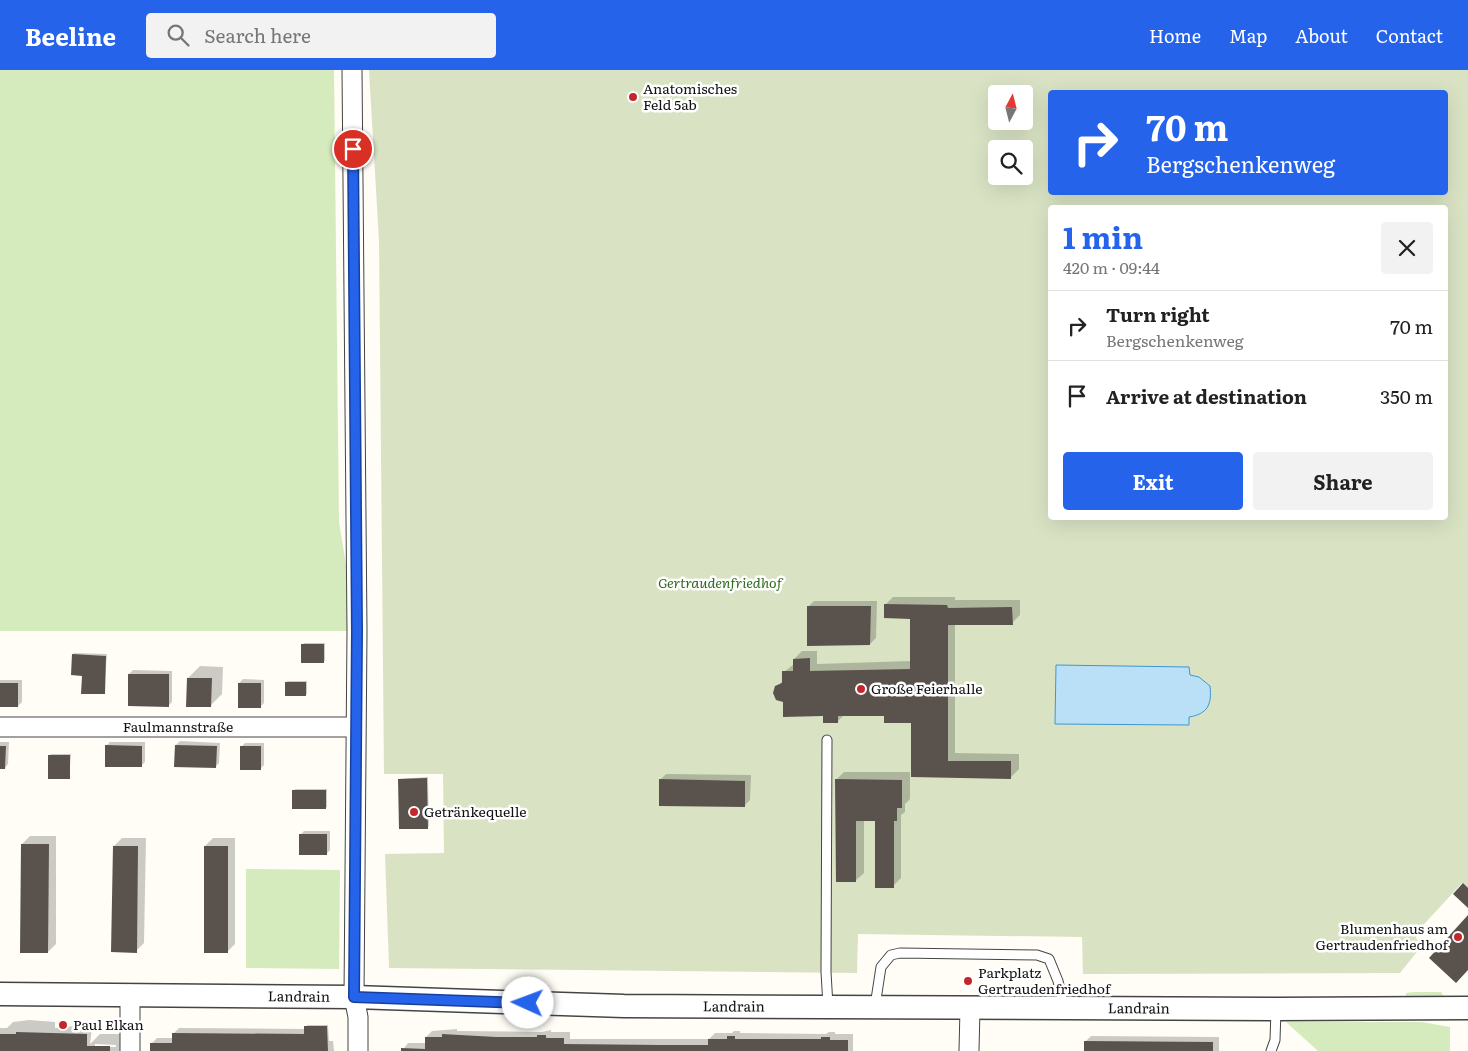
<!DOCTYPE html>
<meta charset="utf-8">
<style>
:root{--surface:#fff;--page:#f2f2f2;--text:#222;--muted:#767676;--line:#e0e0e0;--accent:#2563eb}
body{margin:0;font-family:Literata,serif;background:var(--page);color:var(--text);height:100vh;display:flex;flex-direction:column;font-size:19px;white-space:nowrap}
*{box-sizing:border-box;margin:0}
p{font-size:16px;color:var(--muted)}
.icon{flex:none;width:28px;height:28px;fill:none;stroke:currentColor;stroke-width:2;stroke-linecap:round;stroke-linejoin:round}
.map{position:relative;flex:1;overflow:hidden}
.sheet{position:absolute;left:1048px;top:135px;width:400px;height:315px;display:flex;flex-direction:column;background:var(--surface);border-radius:5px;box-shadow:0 5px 20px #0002}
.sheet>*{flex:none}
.hud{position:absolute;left:1048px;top:20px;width:400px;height:105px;border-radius:5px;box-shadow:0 5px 20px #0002;background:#2563eb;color:#fff;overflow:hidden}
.needle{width:32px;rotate:7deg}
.buttons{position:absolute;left:988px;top:15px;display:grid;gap:10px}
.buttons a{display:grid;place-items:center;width:45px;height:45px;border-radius:5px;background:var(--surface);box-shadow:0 5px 20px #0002;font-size:25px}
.pin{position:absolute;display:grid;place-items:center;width:42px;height:42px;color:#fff;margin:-21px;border:2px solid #fff;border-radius:50%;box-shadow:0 1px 5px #0007}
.me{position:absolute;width:55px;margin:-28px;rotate:272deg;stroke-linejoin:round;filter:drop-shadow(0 0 4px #0008)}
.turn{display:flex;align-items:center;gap:18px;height:105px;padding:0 15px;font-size:22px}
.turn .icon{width:65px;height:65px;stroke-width:2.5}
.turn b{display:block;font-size:35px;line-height:42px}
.round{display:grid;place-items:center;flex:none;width:52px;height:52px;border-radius:5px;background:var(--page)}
.head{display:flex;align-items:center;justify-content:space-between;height:85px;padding:0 15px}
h1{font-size:30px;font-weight:700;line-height:38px;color:var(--accent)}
.primary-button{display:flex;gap:10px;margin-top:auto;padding:10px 15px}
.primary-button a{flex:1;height:58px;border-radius:5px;background:var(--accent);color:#fff;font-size:20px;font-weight:700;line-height:58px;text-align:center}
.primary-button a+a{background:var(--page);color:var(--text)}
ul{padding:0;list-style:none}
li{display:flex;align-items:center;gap:15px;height:70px;padding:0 15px;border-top:1px solid var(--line)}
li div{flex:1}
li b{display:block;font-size:19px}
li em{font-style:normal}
header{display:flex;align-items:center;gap:30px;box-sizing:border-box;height:70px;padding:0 25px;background:var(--accent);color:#fff}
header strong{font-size:24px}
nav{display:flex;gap:28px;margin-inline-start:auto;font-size:18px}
.search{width:350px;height:45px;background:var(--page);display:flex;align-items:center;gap:12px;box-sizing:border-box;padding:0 18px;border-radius:5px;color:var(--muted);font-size:19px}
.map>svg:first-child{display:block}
.green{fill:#d5ebbd}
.cemetery{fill:#d9e3c4;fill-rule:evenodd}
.water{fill:#b9e0f7;stroke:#3f96cf}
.shadow{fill:#0003;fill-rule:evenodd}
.building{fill:#5a524d}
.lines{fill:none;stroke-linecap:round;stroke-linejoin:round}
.service-casing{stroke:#444;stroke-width:11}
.minor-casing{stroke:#444;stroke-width:21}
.tertiary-casing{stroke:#444;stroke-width:25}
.service{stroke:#fff;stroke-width:9}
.minor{stroke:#fff;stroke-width:19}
.tertiary{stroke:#fff;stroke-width:22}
.route-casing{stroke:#184099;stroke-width:12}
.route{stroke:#2563eb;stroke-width:9}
.poi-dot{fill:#c4262e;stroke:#fff;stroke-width:2}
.labels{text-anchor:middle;stroke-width:5;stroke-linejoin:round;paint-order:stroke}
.poi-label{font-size:14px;fill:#111;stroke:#fff;text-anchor:start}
.park-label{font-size:14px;font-style:italic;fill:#2f6b1f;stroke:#fff}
.street-label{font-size:14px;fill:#111;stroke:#fff}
</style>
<header>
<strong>Beeline</strong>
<div class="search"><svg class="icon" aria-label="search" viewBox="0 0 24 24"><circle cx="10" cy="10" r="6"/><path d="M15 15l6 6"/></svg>Search here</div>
<nav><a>Home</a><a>Map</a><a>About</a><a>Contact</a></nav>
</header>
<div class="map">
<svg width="1468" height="981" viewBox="0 0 1468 981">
<rect width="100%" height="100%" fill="#fffdf5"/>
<g class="green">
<path d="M0,0H334L339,452L357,561H0Z"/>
<path d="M246,799L340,800L339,899L246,898Z"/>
<path d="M1414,922H1441L1444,927H1406V923Z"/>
<path d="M1286,952H1422L1450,957V981H1318Z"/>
</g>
<path class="cemetery" d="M369,0H1468V818L1462,813L1415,864L1420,878L1400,903L1083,904L1082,867L858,864L857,903L389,898L385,784L444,783L443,704H384L379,171ZM1050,22H1445V122H1050ZM996,24H1024V51H996ZM996,79H1024V106H996ZM1050,138H1445V448H1050Z"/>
<path class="water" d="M1056,595L1189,597L1190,605L1199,607L1210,616C1212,634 1208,644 1189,647V655L1055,654Z"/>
<g class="shadow">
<path d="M893,527H955V530H1020V545L1012,553H955V683L1019,684V699L1011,707L913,706L912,652L885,645H844L838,651L784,632L776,617L784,610V602L794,594V589L802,581H817V594L911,591V547L885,535Z"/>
<path d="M814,531H877L876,568L870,574L808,537Z"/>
<path d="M304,573H325V590L324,592L302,575Z"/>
<path d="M74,583L107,584L104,623L83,604L73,585Z"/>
<path d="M200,596L223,597L222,624L210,636L188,608Z"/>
<path d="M133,600L172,601V632L168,636L129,604Z"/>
<path d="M243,609L264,610V633L260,637L239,613Z"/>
<path d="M0,610H22V632L18,636H0Z"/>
<path d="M288,611H307V624L305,625L286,612Z"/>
<path d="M180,671L220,673L219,693L216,696L176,675Z"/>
<path d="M0,672H9L8,694L5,698H0Z"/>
<path d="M110,672H145V692L141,696L106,676Z"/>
<path d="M245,673H264V695L260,699L241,677Z"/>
<path d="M51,684H71L69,708L49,686Z"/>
<path d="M844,702H910V729L905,734V742L901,745V808L893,816L877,750H864V803L855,811L836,710Z"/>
<path d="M666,704L751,705L750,730L744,736L660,710Z"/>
<path d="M428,707L429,756L427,758L399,709Z"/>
<path d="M295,719H327V737L325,738L294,721Z"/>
<path d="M304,761H330V780L326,784L300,765Z"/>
<path d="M30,766H56V874L48,882L22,774Z"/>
<path d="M122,768H146L144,873L136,881L114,776Z"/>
<path d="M213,768H235V874L227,882L205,776Z"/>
<path d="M29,950L55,952V958L76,956V959H92L90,974L100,964H121V981H0V958H7L13,952ZM95,974L116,975V977H95Z"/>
<path d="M307,955H328L329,971H333L334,981H151V974L157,968H173V964L179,958L306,959Z"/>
<path d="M457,959V961L542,962L551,960V962H570V969H709L715,963H732L734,961H740V963L826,964L829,962H835V964H853V981H402L408,973H426V967L432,961Z"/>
<path d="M1091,966L1219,967V981H1085V972Z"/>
</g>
<g class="building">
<path d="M884,534L947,535L948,538L1012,537L1013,555H948V691H1011V709L911,707V653H884V646H838V653H823V646L783,647V632L776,630L773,623L775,616L782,613V601H793V589L810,588V601L910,599V549L884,548Z"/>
<path d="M807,536H871L870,575L807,576Z"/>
<rect x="301" y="574" width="23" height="19"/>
<path d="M72,584L106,586L105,624H81L82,606L71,605Z"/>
<path d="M128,604H169V637L128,636Z"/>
<path d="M187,608H212L211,637H186Z"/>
<rect x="285" y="612" width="21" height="14"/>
<rect x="0" y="613" width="18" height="24"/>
<rect x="238" y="613" width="23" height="25"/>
<path d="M105,675L142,676V697H105Z"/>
<path d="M175,675L217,676L216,698L174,697Z"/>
<path d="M0,676H6L5,699H0Z"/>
<rect x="240" y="676" width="21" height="24"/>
<rect x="48" y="685" width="22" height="24"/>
<path d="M427,708L428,759H399L398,709Z"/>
<path d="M659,709L745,711V737L659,736Z"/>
<path d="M835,709L902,710V738H897V751H894V818H875V751H856V812H836Z"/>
<rect x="292" y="720" width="34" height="19"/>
<rect x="299" y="764" width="28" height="21"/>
<path d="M21,774H49L48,883H20Z"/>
<path d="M113,776H138L137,883L111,882Z"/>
<rect x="204" y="776" width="24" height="107"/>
<path d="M1463,813L1468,818V838L1453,824Z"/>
<path d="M1468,845V900L1456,913L1429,888Z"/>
<path d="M304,956H327L328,981H150V973H172V963L304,964Z"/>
<path d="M16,962L87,964V976H110V981H0V964H16Z"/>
<path d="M442,964L496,967H537V965H546V968H564V974L660,975H708V969H727V966H735V969H821V967H830V970H848V981H401V978L425,979V967H442Z"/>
<path d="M1084,971L1213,972V981H1084Z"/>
</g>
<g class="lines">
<g class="service-casing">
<g id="service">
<path d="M827,670L826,902L828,936"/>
<path d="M875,936L881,897L891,885L900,883L1037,885L1049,889L1058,911L1064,938"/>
<path d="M1271,981L1275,970L1276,940"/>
</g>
</g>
<g class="minor-casing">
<g id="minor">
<path d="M352,0L357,561L354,927L358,947V981"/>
<path id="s1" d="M0,657H355"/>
<path d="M130,981V924"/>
<path d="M969,981L970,938"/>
</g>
</g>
<g class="tertiary-casing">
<g id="tertiary">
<path id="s2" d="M0,924L354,927L624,936L1276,939L1468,938"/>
</g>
</g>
<use href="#service" class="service"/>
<use href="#minor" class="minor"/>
<use href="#tertiary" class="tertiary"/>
</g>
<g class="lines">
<g class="route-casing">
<path id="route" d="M353,79L357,561L354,927L528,933"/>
</g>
<use href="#route" class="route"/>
</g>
<g class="poi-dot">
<circle cx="633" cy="27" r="5"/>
<circle cx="861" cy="619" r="5"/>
<circle cx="414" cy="742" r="5"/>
<circle cx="1458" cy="867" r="5"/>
<circle cx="968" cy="911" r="5"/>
<circle cx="63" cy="955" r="5"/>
</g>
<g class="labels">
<g class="poi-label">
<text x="643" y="24">Anatomisches<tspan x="643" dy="16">Feld 5ab</tspan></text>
<text x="871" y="624">Große Feierhalle</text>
<text x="424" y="747">Getränkequelle</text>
<text x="1448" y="864" text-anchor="end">Blumenhaus am<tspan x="1448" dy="16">Gertraudenfriedhof</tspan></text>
<text x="978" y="908">Parkplatz<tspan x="978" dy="16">Gertraudenfriedhof</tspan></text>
<text x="73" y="960">Paul Elkan</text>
</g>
<g class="park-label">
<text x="720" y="518">Gertraudenfriedhof</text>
</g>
<g class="street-label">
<text dy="5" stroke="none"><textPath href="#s1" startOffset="178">Faulmannstraße</textPath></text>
<text dy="5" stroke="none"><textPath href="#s2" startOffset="299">Landrain</textPath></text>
<text dy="5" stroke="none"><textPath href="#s2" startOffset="734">Landrain</textPath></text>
<text dy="5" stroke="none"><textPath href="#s2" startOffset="1139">Landrain</textPath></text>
</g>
</g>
</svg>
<div class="buttons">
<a><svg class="needle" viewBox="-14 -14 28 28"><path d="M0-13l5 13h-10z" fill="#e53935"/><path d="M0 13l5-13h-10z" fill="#767676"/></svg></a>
<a><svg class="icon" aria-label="search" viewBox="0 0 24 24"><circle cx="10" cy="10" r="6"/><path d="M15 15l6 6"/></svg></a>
</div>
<div class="pin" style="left:353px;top:79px;background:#d93025"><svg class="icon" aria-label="arrive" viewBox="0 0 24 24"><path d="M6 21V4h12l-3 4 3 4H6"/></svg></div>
<svg class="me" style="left:528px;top:933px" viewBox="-20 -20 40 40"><circle r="19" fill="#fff"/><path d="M0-13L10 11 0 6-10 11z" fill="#2563eb"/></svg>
<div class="hud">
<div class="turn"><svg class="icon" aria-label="right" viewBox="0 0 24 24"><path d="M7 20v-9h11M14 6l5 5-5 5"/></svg><div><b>70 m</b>Bergschenkenweg</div></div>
</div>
<section class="sheet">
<div class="head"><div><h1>1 min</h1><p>420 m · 09:44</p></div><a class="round"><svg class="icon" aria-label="close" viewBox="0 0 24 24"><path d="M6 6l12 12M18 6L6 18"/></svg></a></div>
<ul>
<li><svg class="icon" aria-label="right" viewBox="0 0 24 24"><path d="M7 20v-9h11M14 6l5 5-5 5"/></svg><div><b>Turn right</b><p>Bergschenkenweg</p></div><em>70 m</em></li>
<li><svg class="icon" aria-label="arrive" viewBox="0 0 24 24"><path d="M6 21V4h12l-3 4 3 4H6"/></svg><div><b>Arrive at destination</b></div><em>350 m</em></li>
</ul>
<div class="primary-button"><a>Exit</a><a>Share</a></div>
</section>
</div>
